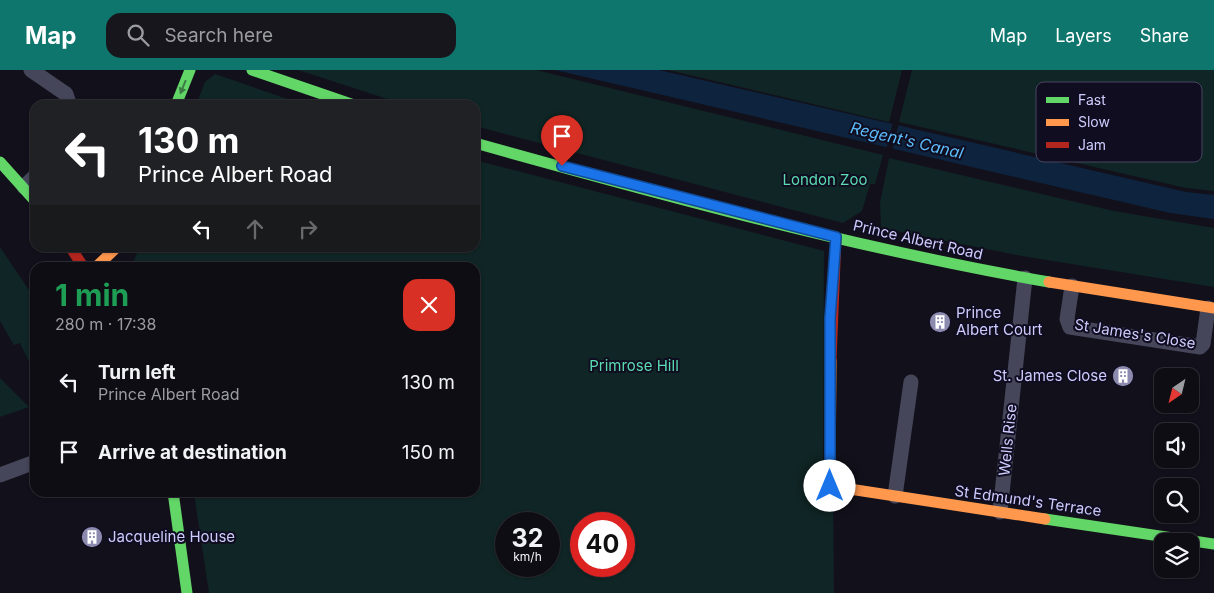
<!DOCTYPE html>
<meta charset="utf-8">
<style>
:root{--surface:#0e0d14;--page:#17161d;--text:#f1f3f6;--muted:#9b9ca0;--line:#2e2d34;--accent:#0f766e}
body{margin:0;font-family:Inter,sans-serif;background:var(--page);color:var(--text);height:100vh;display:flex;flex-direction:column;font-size:19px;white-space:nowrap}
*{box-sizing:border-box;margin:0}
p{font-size:16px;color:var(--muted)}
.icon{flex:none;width:28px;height:28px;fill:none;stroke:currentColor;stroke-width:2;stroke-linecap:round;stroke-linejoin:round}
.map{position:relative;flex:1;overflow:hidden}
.side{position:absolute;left:30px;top:192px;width:450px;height:235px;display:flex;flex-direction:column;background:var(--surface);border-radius:15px;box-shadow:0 1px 4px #0004,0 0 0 1px var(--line)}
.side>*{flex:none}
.top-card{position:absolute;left:30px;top:30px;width:450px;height:152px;border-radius:15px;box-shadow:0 1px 4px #0004,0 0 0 1px var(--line);background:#202124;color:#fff;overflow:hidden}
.needle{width:32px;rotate:215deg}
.controls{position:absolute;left:1154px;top:298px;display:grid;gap:10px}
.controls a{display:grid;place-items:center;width:45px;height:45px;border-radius:10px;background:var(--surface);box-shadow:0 1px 4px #0004,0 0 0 1px var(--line);font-size:25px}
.speed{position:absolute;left:495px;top:442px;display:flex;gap:10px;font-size:25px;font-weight:700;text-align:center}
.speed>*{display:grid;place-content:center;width:65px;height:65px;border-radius:50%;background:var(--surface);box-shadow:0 1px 4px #0004,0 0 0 1px var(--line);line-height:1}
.speed small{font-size:12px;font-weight:400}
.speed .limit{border:8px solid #d22;background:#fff;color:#111}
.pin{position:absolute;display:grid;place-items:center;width:42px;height:42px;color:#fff;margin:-51px -21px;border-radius:50% 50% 50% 0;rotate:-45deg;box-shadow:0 0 5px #0007}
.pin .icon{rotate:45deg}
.me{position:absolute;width:55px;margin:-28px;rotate:0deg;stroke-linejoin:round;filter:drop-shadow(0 0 4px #0008)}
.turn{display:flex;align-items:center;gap:18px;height:105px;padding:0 25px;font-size:22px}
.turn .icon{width:65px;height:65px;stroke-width:2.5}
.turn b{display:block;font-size:35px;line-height:42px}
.lanes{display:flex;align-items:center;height:48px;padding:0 25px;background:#0003;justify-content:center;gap:25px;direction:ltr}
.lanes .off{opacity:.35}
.round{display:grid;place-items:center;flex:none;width:52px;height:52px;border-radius:15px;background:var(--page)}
.headline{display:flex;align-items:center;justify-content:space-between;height:85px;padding:0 25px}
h1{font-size:30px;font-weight:700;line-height:38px;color:#1e9e55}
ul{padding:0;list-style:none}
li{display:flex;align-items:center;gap:15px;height:70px;padding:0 25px}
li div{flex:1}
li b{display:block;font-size:19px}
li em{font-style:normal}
header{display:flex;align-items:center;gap:30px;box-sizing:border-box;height:70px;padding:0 25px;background:var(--accent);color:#fff}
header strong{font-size:24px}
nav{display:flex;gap:28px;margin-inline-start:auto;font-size:18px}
.search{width:350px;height:45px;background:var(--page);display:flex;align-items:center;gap:12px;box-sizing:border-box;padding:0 18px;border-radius:15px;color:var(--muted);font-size:19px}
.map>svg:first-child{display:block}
.green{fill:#102525;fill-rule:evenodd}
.water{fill:#0d233e}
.pier{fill:#12111b}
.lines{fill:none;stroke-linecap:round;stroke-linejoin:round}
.street{stroke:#46465b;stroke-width:15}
.fast{stroke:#63d668;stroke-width:11}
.slow{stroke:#ff974d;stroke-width:11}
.jam{stroke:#b3261e;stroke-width:11}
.oneway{fill:#3d7c47}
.route-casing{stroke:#114b97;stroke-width:12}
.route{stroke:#1a73e8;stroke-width:9}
.labels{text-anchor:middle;stroke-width:4;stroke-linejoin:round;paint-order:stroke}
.park-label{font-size:15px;fill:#5adbb2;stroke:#0f0d1f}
.street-label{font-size:15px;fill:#ceccfe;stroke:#0f0d1f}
.poi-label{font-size:15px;fill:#ceccfe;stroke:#0f0d1f;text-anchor:start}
.water-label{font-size:16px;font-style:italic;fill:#5cbcfb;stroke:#0f0d1f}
.key{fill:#0f0d1f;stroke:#484662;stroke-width:1}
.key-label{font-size:14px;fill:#ceccfe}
</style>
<header>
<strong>Map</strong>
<div class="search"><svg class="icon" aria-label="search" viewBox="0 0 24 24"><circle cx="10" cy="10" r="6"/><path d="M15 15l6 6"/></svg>Search here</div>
<nav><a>Map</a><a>Layers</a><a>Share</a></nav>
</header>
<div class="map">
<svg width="1214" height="523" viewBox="0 0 1214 523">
<rect width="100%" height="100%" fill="#12111b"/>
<g class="green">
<path d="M298,0H536L883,85L875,114H870L862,141L843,153L475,56V35H406Z"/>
<path d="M668,0H902L889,52Z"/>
<path d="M912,0H1214V121L1186,118L899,52Z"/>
<path d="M215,4L305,35H196L205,12Z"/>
<path d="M889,88L1114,141L1214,158V217L1022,186L881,158L880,133Z"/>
<path d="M475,90L824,181L823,423L833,425L834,523H209L194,423L475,422V198H131L139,178H475ZM506,454H549V496H506ZM581,454H624V496H581Z"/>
<path d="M0,177L35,229V296L32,298L20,273L14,275L0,251Z"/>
<path d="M0,308L29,337L0,347Z"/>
</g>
<path class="water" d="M555,0H659L1186,122L1214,125V149L1170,143Z"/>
<path class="pier" d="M893,52L899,53L892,81L886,80Z"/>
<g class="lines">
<g class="street">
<path d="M31,0L66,24L68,30L66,35"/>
<path d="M24,117L35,106"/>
<path d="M1072,216L1067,249L1070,257L1200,277L1203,274L1208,238"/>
<path d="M0,405L35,392"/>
<path d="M895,426L911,312"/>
<path d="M1000,442L1025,208"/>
</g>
<g class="fast">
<path d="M252,0L354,35"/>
<path d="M176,35L190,0"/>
<path d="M475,73C665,126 855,178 1049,212"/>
<path d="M0,92L35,131"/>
<path d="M173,422L187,523"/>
<path d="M1045,449L1214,474"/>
</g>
<g class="slow">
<path d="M95,198L116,178"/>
<path d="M1049,212L1214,238"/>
<path d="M831,290L830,416L1045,449"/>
</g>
<g class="jam">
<path d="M71,178L84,198"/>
<path d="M831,290L836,167"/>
</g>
</g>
<defs><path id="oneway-solid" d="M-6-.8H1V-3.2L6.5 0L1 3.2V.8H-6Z" transform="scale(1.25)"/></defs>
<use class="oneway" href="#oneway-solid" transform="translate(183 17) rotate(112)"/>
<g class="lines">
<g class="route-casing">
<path id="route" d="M562,96L836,167L830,248V416"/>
</g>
<use href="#route" class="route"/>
</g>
<defs>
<g id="building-disc" transform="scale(1.125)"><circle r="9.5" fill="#8c8baf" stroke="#0f0d1f"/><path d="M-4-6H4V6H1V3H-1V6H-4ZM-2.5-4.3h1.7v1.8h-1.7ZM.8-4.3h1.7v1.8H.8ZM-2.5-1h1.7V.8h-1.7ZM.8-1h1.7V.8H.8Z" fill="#fff"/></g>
</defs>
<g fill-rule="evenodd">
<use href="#building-disc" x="940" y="252"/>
<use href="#building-disc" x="1123" y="306"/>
<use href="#building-disc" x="92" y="467"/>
</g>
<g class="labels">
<g class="park-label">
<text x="825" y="115">London Zoo</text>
<text x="634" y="301">Primrose Hill</text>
</g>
<g class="street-label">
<text transform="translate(918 170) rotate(13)" y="5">Prince Albert Road</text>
<text transform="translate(1135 264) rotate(9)" y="5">St James's Close</text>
<text transform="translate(1008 370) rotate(-84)" y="5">Wells Rise</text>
<text transform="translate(1028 431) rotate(8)" y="5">St Edmund's Terrace</text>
</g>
<g class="poi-label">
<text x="956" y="248">Prince<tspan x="956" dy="17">Albert Court</tspan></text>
<text x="1107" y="311" text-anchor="end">St. James Close</text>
<text x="108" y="472">Jacqueline House</text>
</g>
<g class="water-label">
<text transform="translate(907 70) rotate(13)" y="6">Regent's Canal</text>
</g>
</g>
<rect x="1036" y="12" width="166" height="80" rx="8" class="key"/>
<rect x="1046" y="27" width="23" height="6" fill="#63d668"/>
<rect x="1046" y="49" width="23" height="7" fill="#ff974d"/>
<rect x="1046" y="72" width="23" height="6" fill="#b3261e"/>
<g class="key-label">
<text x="1078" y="35">Fast</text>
<text x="1078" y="57">Slow</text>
<text x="1078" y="80">Jam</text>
</g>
</svg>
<div class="controls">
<a><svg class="needle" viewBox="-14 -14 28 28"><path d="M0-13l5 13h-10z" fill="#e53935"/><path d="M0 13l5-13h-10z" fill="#9b9ca0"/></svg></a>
<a><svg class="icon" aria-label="sound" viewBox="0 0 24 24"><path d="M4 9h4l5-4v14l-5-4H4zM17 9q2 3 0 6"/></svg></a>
<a><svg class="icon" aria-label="search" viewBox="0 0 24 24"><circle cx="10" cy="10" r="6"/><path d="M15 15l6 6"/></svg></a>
<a><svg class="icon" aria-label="layers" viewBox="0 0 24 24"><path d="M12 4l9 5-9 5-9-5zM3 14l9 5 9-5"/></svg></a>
</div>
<div class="speed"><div>32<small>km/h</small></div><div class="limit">40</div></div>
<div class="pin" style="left:562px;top:96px;background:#d93025"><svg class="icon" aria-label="arrive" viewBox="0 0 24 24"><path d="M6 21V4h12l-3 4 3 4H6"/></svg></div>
<svg class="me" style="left:830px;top:416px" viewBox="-20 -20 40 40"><circle r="19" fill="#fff"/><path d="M0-13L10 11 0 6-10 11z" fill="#1a73e8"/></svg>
<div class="top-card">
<div class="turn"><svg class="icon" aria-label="left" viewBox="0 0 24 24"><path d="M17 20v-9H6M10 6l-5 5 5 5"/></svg><div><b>130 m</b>Prince Albert Road</div></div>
<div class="lanes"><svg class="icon" aria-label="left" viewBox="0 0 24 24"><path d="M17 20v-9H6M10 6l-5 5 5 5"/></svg><svg class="icon off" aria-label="ahead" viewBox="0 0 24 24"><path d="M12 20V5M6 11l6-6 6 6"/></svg><svg class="icon off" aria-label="right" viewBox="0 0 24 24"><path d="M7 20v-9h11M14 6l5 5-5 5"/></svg></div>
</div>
<section class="side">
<div class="headline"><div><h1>1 min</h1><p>280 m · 17:38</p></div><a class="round" style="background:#d93025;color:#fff"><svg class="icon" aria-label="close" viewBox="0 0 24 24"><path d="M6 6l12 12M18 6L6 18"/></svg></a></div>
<ul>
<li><svg class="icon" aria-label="left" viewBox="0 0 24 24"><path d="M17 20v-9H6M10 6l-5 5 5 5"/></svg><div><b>Turn left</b><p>Prince Albert Road</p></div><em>130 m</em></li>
<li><svg class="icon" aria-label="arrive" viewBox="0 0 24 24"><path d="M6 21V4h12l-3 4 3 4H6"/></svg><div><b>Arrive at destination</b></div><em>150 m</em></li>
</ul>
</section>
</div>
